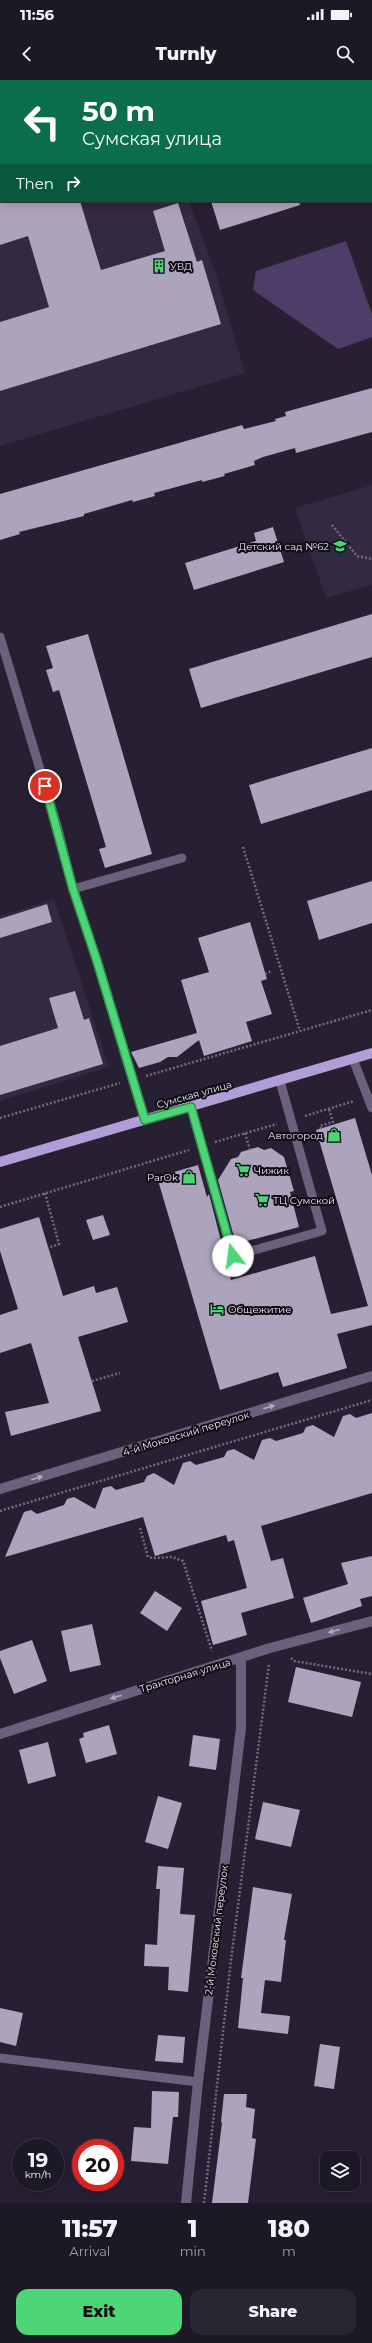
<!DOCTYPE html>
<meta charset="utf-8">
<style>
:root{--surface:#1d1826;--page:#2a2532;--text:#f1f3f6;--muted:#a0a0a7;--line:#3b3743;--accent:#4dd676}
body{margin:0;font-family:Montserrat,sans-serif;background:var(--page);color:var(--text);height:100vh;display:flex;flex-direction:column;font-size:15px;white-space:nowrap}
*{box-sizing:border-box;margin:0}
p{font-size:13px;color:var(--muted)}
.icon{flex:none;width:22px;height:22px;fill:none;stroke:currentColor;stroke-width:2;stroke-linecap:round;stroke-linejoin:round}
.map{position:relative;height:2123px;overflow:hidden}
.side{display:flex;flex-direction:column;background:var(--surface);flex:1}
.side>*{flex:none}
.hud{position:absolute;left:0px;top:0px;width:372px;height:122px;box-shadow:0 2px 10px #0003,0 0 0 1px var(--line);background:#0b6e4f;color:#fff;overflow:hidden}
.controls{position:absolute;left:320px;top:2071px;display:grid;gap:8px}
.controls a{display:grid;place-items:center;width:40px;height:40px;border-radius:8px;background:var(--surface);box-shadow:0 2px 10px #0003,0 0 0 1px var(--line);font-size:20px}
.speed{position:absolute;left:12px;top:2059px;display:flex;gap:8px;font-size:20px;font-weight:700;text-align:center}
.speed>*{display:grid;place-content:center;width:52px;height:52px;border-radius:50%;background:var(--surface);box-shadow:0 2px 10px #0003,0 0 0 1px var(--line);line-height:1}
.speed small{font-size:10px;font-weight:400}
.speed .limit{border:6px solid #d22;background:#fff;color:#111}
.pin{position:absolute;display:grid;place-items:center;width:34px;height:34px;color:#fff;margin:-17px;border:2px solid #fff;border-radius:50%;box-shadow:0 1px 4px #0007}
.me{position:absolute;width:44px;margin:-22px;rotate:345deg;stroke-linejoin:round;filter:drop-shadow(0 0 3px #0008)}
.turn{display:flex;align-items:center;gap:14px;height:84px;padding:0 16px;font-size:18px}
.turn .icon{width:52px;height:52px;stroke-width:2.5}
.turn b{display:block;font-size:28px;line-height:34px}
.then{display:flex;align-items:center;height:38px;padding:0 16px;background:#0003;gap:8px;font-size:15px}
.eta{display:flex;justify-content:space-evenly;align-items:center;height:68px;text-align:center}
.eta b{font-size:24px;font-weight:800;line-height:28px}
.action{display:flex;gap:8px;margin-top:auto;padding:8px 16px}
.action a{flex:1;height:46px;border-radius:12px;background:var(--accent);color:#111;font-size:16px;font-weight:800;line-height:46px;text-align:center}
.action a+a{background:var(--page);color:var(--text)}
.status{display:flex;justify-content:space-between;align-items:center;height:28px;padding:0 20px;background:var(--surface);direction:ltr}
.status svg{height:11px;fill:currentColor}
header{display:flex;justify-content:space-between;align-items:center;height:52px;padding:0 16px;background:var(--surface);font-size:18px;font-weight:800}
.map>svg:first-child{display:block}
.built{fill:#322942}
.green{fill:#4d3d68}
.building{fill:#aca4bc}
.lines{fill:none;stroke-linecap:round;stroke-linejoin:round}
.path{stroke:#726c7d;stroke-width:2.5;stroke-dasharray:2 2;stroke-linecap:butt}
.lane{stroke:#6a627d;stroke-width:9}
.street{stroke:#6a627d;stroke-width:10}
.primary{stroke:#b19ed6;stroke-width:10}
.oneway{fill:#b2acc0}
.route-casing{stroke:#328b4d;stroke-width:10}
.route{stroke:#4dd676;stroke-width:7}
.labels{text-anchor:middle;stroke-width:4;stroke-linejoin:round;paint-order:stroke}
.poi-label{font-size:10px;fill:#ede9f6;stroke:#0f0c14;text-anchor:start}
.street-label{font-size:10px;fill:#ede9f6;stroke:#0f0c14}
</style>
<div class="status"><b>11:56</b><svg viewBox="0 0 49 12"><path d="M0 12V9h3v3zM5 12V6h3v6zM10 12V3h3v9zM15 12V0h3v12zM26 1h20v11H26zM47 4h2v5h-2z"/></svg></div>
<header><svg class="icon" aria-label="back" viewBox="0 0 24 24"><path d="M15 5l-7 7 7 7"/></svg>Turnly<svg class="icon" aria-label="search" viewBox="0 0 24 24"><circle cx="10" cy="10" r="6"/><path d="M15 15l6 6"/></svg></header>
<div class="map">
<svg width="372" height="2123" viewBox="0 0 372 2123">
<rect width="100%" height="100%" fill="#272033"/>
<g class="built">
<path d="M0,0H149L1,1V121H189L217,197L245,293L0,366Z"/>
<path d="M372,405V505L326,518L295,428Z"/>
<path d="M54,819L109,987L0,1021V836Z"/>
</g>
<path class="green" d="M346,161L372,234V257L338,269L253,210L256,191Z"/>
<g class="building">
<path d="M0,121H80L101,190L165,171L153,131L178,123L197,182L202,180L221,244L0,311V242L49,227L28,156L0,165Z"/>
<path d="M211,121H299L300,125L220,150Z"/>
<path d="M372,308V352L296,373L295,368L263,377L254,381L255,385L224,394L225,396L202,402V400L154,413L155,416L133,422L132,420L84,434V436L19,452L20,454L0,460V414L242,345L244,349L276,341L275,339L286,336L285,332Z"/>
<path d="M273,447L284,482L194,510L185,483L256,461L254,453Z"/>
<path d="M372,534V577L201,628L189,589Z"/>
<path d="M88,554L152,774L105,788L99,769L106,767L59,610L53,612L46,590L53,588L46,566Z"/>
<path d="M372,668V710L261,744L249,705Z"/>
<path d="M372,801V843L319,860L307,821Z"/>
<path d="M47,824L52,842L0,858V839Z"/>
<path d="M250,842L267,899L261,901L272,934L246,942L252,961L204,976L199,960L177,977H168L160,982L139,988L131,972L197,953L181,900L209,892L198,858Z"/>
<path d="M75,911L84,940L89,938L103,984L0,1015V966L58,948L49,918Z"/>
<path d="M355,1038L372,1095V1245L337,1254L347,1288L283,1307L278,1292L220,1310L157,1097L198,1085L207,1117L209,1114L231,1200L315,1176L331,1234L368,1226L316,1050Z"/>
<path d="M258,1067L264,1070L271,1068L284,1077L294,1111L290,1112L299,1147L236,1164L218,1100L231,1079L238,1077L241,1072Z"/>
<path d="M103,1135L110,1155L93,1160L86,1140Z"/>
<path d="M39,1137L63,1216L94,1206L96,1213L117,1207L128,1242L78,1257L101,1331L11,1356L5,1332L49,1323L31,1263L0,1273V1235L18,1229L0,1171V1149Z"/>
<path d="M372,1333V1413L261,1446L271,1481L283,1478L294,1518L241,1533L247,1555L213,1565L201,1521L247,1508L234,1460L228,1462L226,1455L155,1476L143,1437L5,1477L24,1432L31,1430L37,1434L64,1425L67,1419L74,1417L95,1429L103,1408L111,1406L116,1410L144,1402L147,1396L154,1393L174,1405L183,1383L190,1381L196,1385L224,1377L227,1371L234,1369L254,1380L262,1360L270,1358L276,1361L303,1353L306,1347L313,1345L334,1357L343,1336L350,1334L356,1338Z"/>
<path d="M372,1476V1516L360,1519L362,1526L311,1543L303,1518L348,1504L341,1483Z"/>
<path d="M155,1511L182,1528L167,1551L140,1533Z"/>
<path d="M92,1544L101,1585L70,1592L61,1551Z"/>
<path d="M32,1560L47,1601L14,1614L0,1578V1571Z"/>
<path d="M296,1587L361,1602L352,1637L288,1622Z"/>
<path d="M109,1645L117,1674L86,1683L79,1659L84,1657L83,1653Z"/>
<path d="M193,1655L220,1659L216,1690L189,1686Z"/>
<path d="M48,1662L56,1696L28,1704L19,1670Z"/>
<path d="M158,1716L182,1723L168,1769L145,1762Z"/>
<path d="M263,1722L300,1730L291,1767L255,1759Z"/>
<path d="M158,1786L184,1788L180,1834L195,1835L188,1912L168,1910L169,1887L144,1886L145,1864L157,1865L160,1809H156Z"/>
<path d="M253,1807L292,1814L284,1860H286L281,1902L265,1900L261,1933L290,1936L288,1954L238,1948L243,1898H241Z"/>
<path d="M0,1928L23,1933L16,1966L0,1962Z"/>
<path d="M158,1955L185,1957L183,1983L155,1981Z"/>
<path d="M320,1964L340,1967L334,2009L314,2006Z"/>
<path d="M152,2011L179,2012L178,2037H173L168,2084L131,2081L134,2047L151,2048Z"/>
<path d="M224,2014H247L246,2027L255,2029L252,2058L256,2059L248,2123H212L222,2043L221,2042Z"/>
</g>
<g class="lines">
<g class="path">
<path d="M171,0L172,1"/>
<path d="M244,1L247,0"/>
<path d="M332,445L357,476L372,479"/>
<path d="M243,767L300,951"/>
<path d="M265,894L272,891"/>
<path d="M146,996L372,930"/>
<path d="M305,1036L354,1021"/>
<path d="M0,1038L120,1003"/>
<path d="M321,1049L320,1046L333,1042L329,1029"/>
<path d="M245,1053L250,1070"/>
<path d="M215,1062L277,1044"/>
<path d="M45,1113L59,1164L48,1168"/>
<path d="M0,1127L189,1070"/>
<path d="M92,1301L120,1293"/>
<path d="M0,1431L372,1320"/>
<path d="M140,1448L148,1477L153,1478L172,1477L183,1481L212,1571"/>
<path d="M291,1578L294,1581L372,1594"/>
<path d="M204,2123L231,1880L269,1584"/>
</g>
<g class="lane">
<path d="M0,557L58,749L73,809L97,881L145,1040"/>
<path d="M73,809L182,778"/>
<path d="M353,979L372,1028"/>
<path d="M191,1027L233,1176L322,1151L280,1001"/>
<path d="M0,1978L198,2002"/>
</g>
<g class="street">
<path d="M0,1409L372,1296"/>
<path d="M0,1654L270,1568L372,1541"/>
<path d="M186,2123L198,2002L241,1648V1578"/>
</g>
<path class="primary" d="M0,1082L372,973"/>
</g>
<defs><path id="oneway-solid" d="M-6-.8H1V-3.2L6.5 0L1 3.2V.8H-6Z"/></defs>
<g class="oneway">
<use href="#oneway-solid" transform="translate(269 1327) rotate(-17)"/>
<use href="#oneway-solid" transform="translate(37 1398) rotate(-17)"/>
<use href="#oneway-solid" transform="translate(334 1551) rotate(165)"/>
<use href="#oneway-solid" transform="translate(116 1617) rotate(163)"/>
</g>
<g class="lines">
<g class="route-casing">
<path id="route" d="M45,706L73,809L97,881L145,1040L191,1027L233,1176"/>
</g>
<use href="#route" class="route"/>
</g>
<defs>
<g id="building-bare" transform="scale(1.08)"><path d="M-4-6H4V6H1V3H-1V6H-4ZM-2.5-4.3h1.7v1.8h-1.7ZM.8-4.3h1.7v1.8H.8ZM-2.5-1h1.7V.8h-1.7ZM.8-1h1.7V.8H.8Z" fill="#4dd676" stroke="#0f0c14" stroke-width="2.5" paint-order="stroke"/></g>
<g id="school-bare" transform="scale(1.08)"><path d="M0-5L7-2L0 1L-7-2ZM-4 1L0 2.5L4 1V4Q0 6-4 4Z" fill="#4dd676" stroke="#0f0c14" stroke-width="2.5" paint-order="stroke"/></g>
<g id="shop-bare" transform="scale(1.08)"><path d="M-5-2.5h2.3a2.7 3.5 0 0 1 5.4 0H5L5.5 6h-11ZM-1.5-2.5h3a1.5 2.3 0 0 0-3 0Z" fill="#4dd676" stroke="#0f0c14" stroke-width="2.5" paint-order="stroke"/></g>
<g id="supermarket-bare" transform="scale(1.08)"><path d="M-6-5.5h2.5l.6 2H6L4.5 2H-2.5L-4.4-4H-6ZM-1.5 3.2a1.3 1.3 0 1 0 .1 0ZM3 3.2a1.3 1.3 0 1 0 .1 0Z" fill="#4dd676" stroke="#0f0c14" stroke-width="2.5" paint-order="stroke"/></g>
<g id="hotel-bare" transform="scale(1.08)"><path d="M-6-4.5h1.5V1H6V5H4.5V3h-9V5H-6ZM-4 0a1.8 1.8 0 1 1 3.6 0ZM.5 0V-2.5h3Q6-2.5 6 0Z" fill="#4dd676" stroke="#0f0c14" stroke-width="2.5" paint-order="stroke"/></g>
</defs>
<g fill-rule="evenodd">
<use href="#building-bare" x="159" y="186"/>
<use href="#school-bare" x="340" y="466"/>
<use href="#shop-bare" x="334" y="1055"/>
<use href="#supermarket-bare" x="243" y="1090"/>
<use href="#shop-bare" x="189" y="1097"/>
<use href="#supermarket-bare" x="262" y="1120"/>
<use href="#hotel-bare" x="217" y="1229"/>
</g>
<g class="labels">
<g class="poi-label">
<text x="170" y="190">УВД</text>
<text x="329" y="470" text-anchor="end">Детский сад №62</text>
<text x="323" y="1059" text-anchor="end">Автогород</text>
<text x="254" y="1094">Чижик</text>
<text x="178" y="1101" text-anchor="end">ParOk</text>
<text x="273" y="1124">ТЦ Сумской</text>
<text x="228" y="1233">Общежитие</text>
</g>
<g class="street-label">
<text transform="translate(194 1014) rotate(-16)" y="4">Сумская улица</text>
<text transform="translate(186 1353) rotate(-17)" y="4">4-й Моковский переулок</text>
<text transform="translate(185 1595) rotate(-17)" y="4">Тракторная улица</text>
<text transform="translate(216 1850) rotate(-83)" y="4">2-й Моковский переулок</text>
</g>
</g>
</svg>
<div class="controls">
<a><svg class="icon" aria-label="layers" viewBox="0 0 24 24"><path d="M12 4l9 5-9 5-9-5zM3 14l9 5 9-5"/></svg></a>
</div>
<div class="speed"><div>19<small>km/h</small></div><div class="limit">20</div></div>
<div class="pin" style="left:45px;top:706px;background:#d93025"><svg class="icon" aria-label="arrive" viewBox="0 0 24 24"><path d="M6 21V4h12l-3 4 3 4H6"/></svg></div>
<svg class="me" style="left:233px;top:1176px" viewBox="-20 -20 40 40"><circle r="19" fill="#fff"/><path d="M0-13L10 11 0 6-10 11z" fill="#4dd676"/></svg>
<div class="hud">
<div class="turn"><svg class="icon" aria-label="left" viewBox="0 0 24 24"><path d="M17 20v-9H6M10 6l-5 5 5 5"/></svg><div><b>50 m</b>Сумская улица</div></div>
<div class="then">Then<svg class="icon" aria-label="right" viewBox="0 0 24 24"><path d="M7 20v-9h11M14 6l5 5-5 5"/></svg></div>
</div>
</div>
<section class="side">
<div class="eta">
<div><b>11:57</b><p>Arrival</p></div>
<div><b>1</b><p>min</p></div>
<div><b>180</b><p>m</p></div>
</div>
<div class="action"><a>Exit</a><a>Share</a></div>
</section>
